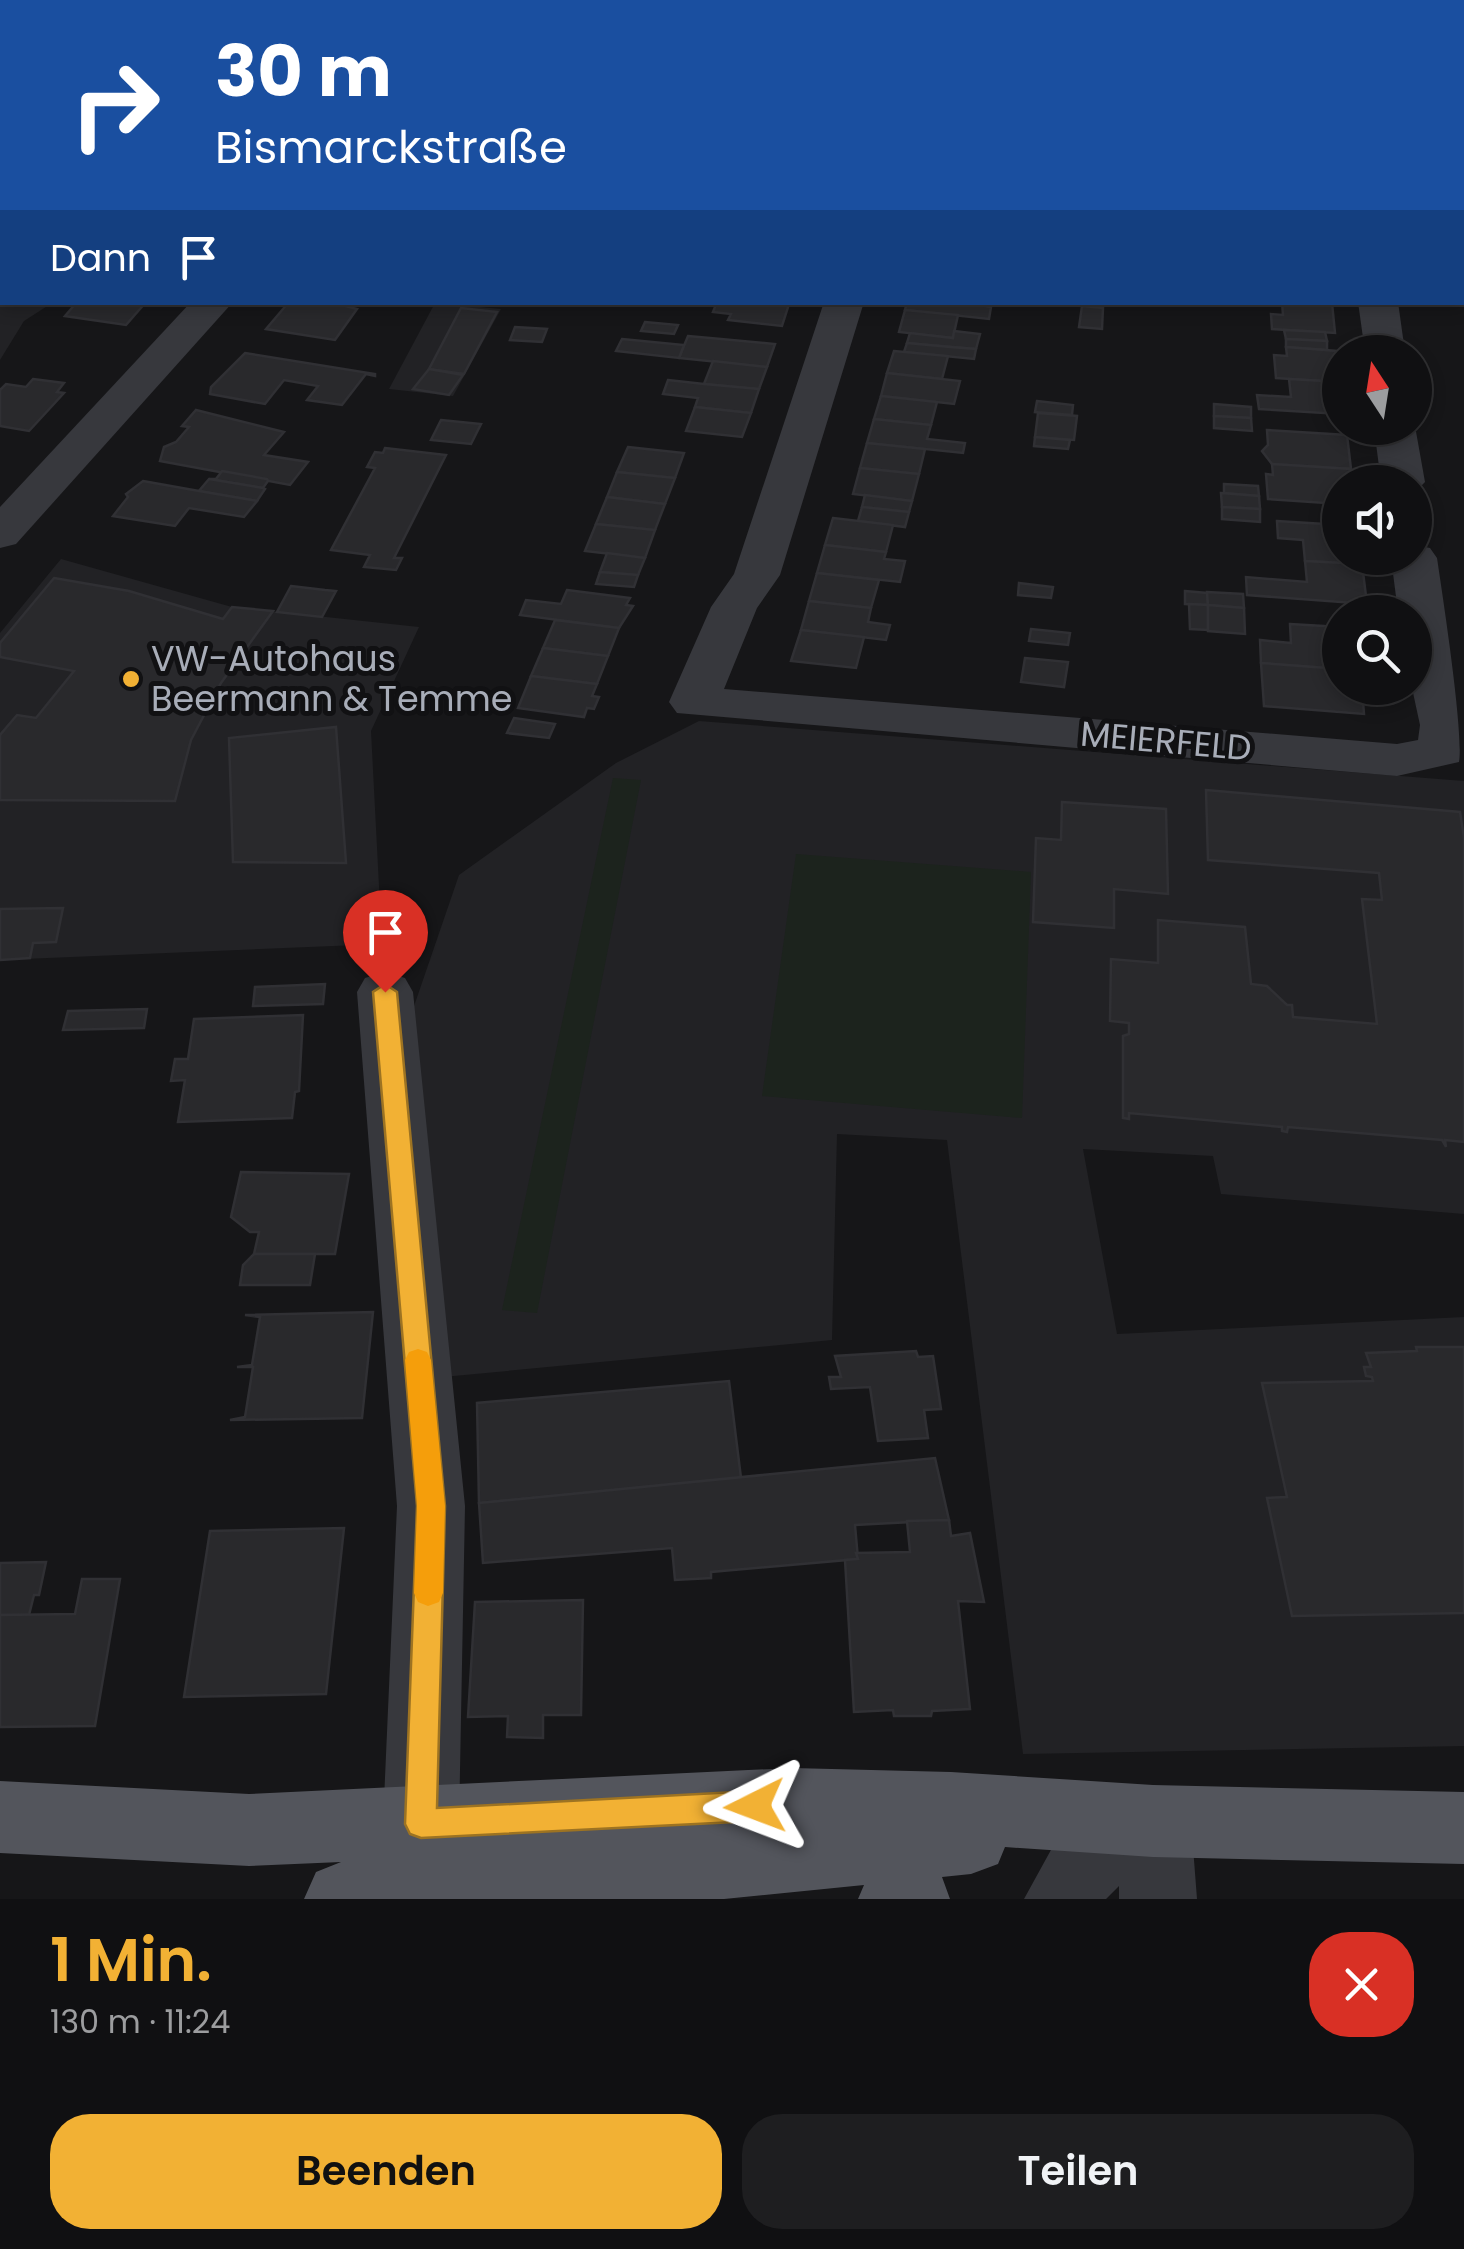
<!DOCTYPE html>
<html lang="de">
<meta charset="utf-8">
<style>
:root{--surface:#101012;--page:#1e1e20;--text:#f1f3f6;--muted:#9c9d9f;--line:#303032;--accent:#f2b134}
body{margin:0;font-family:Poppins,sans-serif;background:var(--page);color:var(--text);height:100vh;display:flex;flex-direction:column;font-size:38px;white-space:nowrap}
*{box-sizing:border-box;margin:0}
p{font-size:32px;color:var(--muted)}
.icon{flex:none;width:55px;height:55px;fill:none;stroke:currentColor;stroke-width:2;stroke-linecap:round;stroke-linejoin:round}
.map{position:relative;height:1899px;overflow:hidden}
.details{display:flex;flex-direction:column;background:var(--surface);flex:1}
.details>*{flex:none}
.top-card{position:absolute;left:0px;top:0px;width:1465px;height:305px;box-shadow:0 5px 15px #0003,0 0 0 2px var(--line);background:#1a4fa0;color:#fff;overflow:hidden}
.needle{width:65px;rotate:348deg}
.controls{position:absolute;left:1322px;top:335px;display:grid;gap:20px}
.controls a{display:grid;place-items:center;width:110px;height:110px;border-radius:50%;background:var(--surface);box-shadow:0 5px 15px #0003,0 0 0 2px var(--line);font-size:50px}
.pin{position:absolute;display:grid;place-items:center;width:85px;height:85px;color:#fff;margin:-102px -42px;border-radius:50% 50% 50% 0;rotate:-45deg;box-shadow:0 0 10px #0007}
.pin .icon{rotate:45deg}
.me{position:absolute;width:110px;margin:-55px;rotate:267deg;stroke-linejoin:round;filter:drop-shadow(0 0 8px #0008)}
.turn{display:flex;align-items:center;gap:35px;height:210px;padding:0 50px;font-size:45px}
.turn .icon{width:130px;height:130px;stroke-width:2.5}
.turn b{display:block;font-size:70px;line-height:85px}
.then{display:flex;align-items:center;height:95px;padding:0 50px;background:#0003;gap:20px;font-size:38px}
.round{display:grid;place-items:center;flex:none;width:105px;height:105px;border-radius:40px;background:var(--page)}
.overview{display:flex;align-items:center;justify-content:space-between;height:170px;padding:0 50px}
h1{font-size:60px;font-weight:600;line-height:75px;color:var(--accent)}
.cta{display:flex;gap:20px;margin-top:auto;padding:20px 50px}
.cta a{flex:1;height:115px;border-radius:40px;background:var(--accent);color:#111;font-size:40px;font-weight:600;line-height:115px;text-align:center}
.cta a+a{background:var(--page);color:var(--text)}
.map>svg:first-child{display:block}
.built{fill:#222225}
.green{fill:#1c231d}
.building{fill:#29292c;stroke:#303034;stroke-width:2.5}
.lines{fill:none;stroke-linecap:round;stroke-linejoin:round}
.minor{fill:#37383d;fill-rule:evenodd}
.major{fill:#53555c;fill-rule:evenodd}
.route{fill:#f2b134;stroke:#9d7322;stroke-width:2.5}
.slow{fill:#f59e0b}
.poi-dot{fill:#f2b134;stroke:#111113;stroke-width:4}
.labels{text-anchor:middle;stroke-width:10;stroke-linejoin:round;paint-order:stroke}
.poi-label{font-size:35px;fill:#a8adb8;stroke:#111113;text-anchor:start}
.street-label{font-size:35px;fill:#a8adb8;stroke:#111113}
</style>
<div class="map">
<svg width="1464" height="1899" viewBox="0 0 1464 1899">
<rect width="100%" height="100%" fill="#161618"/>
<g class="built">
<path d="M0,0H430L2,2V302L52,303L24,321L0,360Z"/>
<path d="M435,303L501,309L453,396L389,389Z"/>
<path d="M61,559L232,607L419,627L371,731L382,944L0,960V633Z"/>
<path d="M699,721L1464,781V1214L1221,1194L1213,1156L1083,1149L1117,1334L1464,1317V1746L1023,1754L947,1140L837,1134L832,1340L443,1377L412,1012L459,875L616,763Z"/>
</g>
<g class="green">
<path d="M613,778L641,780L537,1313L502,1310Z"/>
<path d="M796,854L1031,872L1022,1118L762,1096Z"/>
</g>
<g class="building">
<path d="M225,0H414L213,2Z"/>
<path d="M0,93L2,96L0,220Z"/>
<path d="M77,302H146L126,325L65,316Z"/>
<path d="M289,302L334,303L357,309L335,340L266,329Z"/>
<path d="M717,302H772L789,304L782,326L728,320L731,314L713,312Z"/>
<path d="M907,302H961L991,307L989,319L905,310Z"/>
<path d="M1282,302L1332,303L1335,333L1272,329L1271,314L1283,315Z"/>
<path d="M1082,306L1103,308L1102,329L1079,327Z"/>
<path d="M461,308L497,312L464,374L429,369Z"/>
<path d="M905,310L958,315L953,338L899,332Z"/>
<path d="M645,322L678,325L674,334L641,331Z"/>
<path d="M515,327L547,329L542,342L510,340Z"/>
<path d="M1284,330L1325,332L1327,341L1286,339Z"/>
<path d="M954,331L980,334L976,349L907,343L910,333L953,338Z"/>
<path d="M688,336L721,339L775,344L767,367L679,358Z"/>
<path d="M622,339L684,345L679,358L616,351Z"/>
<path d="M1286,339L1327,341V350L1286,347Z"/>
<path d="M907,343L950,347L976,349L974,359L904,352Z"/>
<path d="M1286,347L1337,351L1340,382L1276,378L1274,355L1287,356Z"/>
<path d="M894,351L948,356L942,379L887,373Z"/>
<path d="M245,353L375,374V376L366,374L342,405L307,400L318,386L284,380L265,404L210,394L211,387Z"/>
<path d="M713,361L767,367L759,389L704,384Z"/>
<path d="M429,369L463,375L449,395L413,389Z"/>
<path d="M887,373L960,381L954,404L881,396Z"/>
<path d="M33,379L64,383L57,392L64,393L29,431L0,426V390L6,384L26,387Z"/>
<path d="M1289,379L1340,382V414L1259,409L1257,395L1291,397Z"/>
<path d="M668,380L704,384L759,389L751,413L695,407L698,398L663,394Z"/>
<path d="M881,396L937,402L931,425L874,419Z"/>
<path d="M1037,401L1073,405L1072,415L1035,412Z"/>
<path d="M1214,404L1251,407V418L1214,416Z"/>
<path d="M695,407L751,413L742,437L686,431Z"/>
<path d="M196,410L284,432L264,455L308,462L290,485L160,461L164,447L176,442L189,427L182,426Z"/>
<path d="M1038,413L1077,416L1074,440L1035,437Z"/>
<path d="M1214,416L1251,418L1252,431L1214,428Z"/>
<path d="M874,419L931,425L927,439L965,443L963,453L867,443Z"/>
<path d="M441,420L481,424L471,444L431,440Z"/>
<path d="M1267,430L1347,435L1351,469L1272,464L1262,451L1268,445Z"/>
<path d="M1035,437L1070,440L1068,449L1034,446Z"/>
<path d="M867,443L925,449L919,474L860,468Z"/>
<path d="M628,447L684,453L675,478L617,472Z"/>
<path d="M385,448L446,455L394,558H402L396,570L364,567L370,555L331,550L375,468L367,467L375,452L383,453Z"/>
<path d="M1272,464L1351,469L1353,482H1340V504L1268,499L1266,474L1273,475Z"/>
<path d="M860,468L919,474L912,501L853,494Z"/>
<path d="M222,471L267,479L268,481L263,488L209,479H216Z"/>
<path d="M617,472L675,478L665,504L607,497Z"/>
<path d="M209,479L263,488L265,489L257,501L199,491Z"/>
<path d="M143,481L199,491L257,501L244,517L189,508L175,526L113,516L128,497L126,494Z"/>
<path d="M1224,484L1258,486L1259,496L1224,493Z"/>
<path d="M1221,493L1259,496L1260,509L1222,507Z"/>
<path d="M865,495L912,501L909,512L862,507Z"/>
<path d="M607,497L665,504L655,530L596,524Z"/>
<path d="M862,507L909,512L905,527L858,521Z"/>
<path d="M1222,507L1260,509V522L1222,519Z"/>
<path d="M833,518L893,525L886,552L825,545Z"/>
<path d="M1277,521L1340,525V558H1362V564L1305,561L1303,540L1278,538Z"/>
<path d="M596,524L655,530L645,558L585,551Z"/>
<path d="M825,545L886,552L884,559L905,561L900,582L817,573Z"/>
<path d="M607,553L645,558L638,575L600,572Z"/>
<path d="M1305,561L1362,564L1367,604L1247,595L1246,577L1307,582Z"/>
<path d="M600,572L638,575L634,587L596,584Z"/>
<path d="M817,573L879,580L871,608L809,601Z"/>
<path d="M54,578L129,591L223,619L232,607L273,611L221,683L191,740L175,801L0,800V735L17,715L36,718L74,671L0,657V643Z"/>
<path d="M1019,583L1053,587L1051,598L1018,595Z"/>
<path d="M291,586L325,590L336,591L322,617L277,612Z"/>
<path d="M567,590L630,598L626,605L633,606L619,628L520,615L526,600L561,604Z"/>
<path d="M1185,591L1207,593L1208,605L1185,604Z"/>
<path d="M1207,592L1243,594L1244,608L1208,605Z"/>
<path d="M809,601L871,608L868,622L890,625L886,640L801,630Z"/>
<path d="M1189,604L1208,605V630L1190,629Z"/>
<path d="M1208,605L1244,608L1245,634L1208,631Z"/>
<path d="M555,620L619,628L608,656L543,648Z"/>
<path d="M1290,624L1340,627V669L1261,663L1260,640L1291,643Z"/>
<path d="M1031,629L1070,633L1068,645L1029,641Z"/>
<path d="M801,630L864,637L856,668L791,661Z"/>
<path d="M543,648L608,656L597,684L531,676Z"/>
<path d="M1025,658L1068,662L1064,687L1021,682Z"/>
<path d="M1261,663L1340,669V688H1362L1364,714L1264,706Z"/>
<path d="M531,676L597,684L592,696L599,697L594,709L587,708L584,717L518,708Z"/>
<path d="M514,718L555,724L549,738L507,733Z"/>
<path d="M336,727L346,863L233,862L229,738Z"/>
<path d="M1206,790L1460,812L1464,838V1142L1445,1140L1446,1147L1442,1140L1288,1127L1287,1132L1282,1131V1127L1129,1113V1119L1123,1118V1036L1129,1034V1023L1110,1021L1111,959L1158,963V920L1245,927L1251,984L1267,986L1287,1005H1292L1293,1017L1377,1024L1362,899L1382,900L1379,873L1208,860Z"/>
<path d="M1062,802L1166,809L1168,894L1114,889V928L1033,922L1036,838L1061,840Z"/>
<path d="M63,908L56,942L33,943L30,958L0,960V909Z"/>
<path d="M325,984L323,1004L253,1006L255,987Z"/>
<path d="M147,1009L144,1028L63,1030L68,1011Z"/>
<path d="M303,1015L299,1091L295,1092L292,1118L178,1122L185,1080L171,1081L175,1059H188L194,1019Z"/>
<path d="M241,1172L349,1174L335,1254H254L259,1232H250L231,1217Z"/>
<path d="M254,1254H315L310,1285H240L243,1265Z"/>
<path d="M373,1312L362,1418L230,1420L245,1417L253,1367H237L252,1365L260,1317L245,1315Z"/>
<path d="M1416,1347H1464V1613L1292,1616L1267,1498L1287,1497L1262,1383L1373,1381L1372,1377L1366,1376L1364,1367H1371L1366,1353L1417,1351Z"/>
<path d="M916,1351L918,1357L933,1356L941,1409L924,1410L928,1438L878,1441L870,1387L831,1389L829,1377H841L835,1356Z"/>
<path d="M729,1381L741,1478L479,1503L477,1403Z"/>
<path d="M935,1458L949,1520L855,1525L858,1559L711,1572V1578L675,1580L672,1548L483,1563L479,1503Z"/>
<path d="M949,1520L951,1536L970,1533L984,1602L958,1601L970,1709L932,1711L931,1716H894L893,1710L854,1712L845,1560L858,1559L856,1553L910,1552L907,1521Z"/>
<path d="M344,1528L326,1694L184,1697L210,1531Z"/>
<path d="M46,1562L39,1595H34L29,1615H0V1563Z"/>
<path d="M82,1579H120L95,1726L0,1727V1615L75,1614Z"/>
<path d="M583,1600L581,1715H543V1738L507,1737L508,1716L468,1717L475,1602Z"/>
</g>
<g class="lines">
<g class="minor">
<rect x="1462" y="80" width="2" height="20"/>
<path d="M191,302H233L16,544L0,548V507Z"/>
<path d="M824,302H864L780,575L757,608L724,689L1397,744L1418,740L1420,725L1412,688L1415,612H1398L1391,558H1415V545L1430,548L1437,558C1443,598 1464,734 1459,762L1397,776L677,713L669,702L711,607L734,574Z"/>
<path d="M1358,302H1398L1405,352H1365Z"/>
<path d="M1415,426L1425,482L1415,492V482H1381L1374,428Z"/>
<path d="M385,972L405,978L413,992L465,1506L459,1823L451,1860L440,1886L413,1897L386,1886L375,1860L383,1823L397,1506L357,992L365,978Z"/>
<path d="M1153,1785L1180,1795L1191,1821L1197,1899H1119V1886L1106,1899H1024L1057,1839L1126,1795Z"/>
</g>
<path class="major" d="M792,1768L951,1772L1153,1785L1464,1792V1864L1153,1857L1005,1847L998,1864L971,1874L942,1877L950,1899H858L864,1885L724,1899H304L316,1872L341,1862L249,1866L0,1853V1781L249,1794Z"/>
</g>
<path class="route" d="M385,984L397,992L445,1506L437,1808L755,1791L766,1795L771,1806L766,1816L755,1821L421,1838L410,1834L405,1824L417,1506L373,992Z"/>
<path class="slow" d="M418,1349L427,1352L431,1360L445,1506L443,1593L439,1602L428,1606L418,1602L414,1593L417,1506L405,1360L409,1352Z"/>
<circle class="poi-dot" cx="131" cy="679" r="10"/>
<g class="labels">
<g class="poi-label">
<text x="151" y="671">VW-Autohaus<tspan x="151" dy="40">Beermann &amp; Temme</tspan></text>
</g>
<g class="street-label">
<text transform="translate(1166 741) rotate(5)" y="12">MEIERFELD</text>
</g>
</g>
</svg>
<div class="controls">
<a><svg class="needle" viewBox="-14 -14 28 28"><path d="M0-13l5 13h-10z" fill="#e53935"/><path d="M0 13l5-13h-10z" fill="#9c9d9f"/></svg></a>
<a><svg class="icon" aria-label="sound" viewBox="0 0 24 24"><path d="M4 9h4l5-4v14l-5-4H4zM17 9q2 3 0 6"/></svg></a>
<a><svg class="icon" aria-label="search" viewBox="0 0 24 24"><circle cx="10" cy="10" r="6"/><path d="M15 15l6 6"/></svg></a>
</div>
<div class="pin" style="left:385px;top:992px;background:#d93025"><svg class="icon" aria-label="arrive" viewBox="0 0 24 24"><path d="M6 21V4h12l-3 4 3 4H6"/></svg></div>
<svg class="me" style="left:755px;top:1806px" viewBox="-20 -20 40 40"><path d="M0-17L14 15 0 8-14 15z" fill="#f2b134" stroke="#fff" stroke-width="4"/></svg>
<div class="top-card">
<div class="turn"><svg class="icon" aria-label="right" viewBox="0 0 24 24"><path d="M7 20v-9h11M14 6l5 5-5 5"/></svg><div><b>30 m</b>Bismarckstraße</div></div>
<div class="then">Dann<svg class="icon" aria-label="arrive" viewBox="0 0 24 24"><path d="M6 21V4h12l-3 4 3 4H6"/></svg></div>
</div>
</div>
<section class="details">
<div class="overview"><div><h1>1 Min.</h1><p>130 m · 11:24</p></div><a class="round" style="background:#d93025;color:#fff"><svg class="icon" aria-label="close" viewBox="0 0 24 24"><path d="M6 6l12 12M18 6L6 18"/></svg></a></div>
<div class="cta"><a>Beenden</a><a>Teilen</a></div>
</section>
